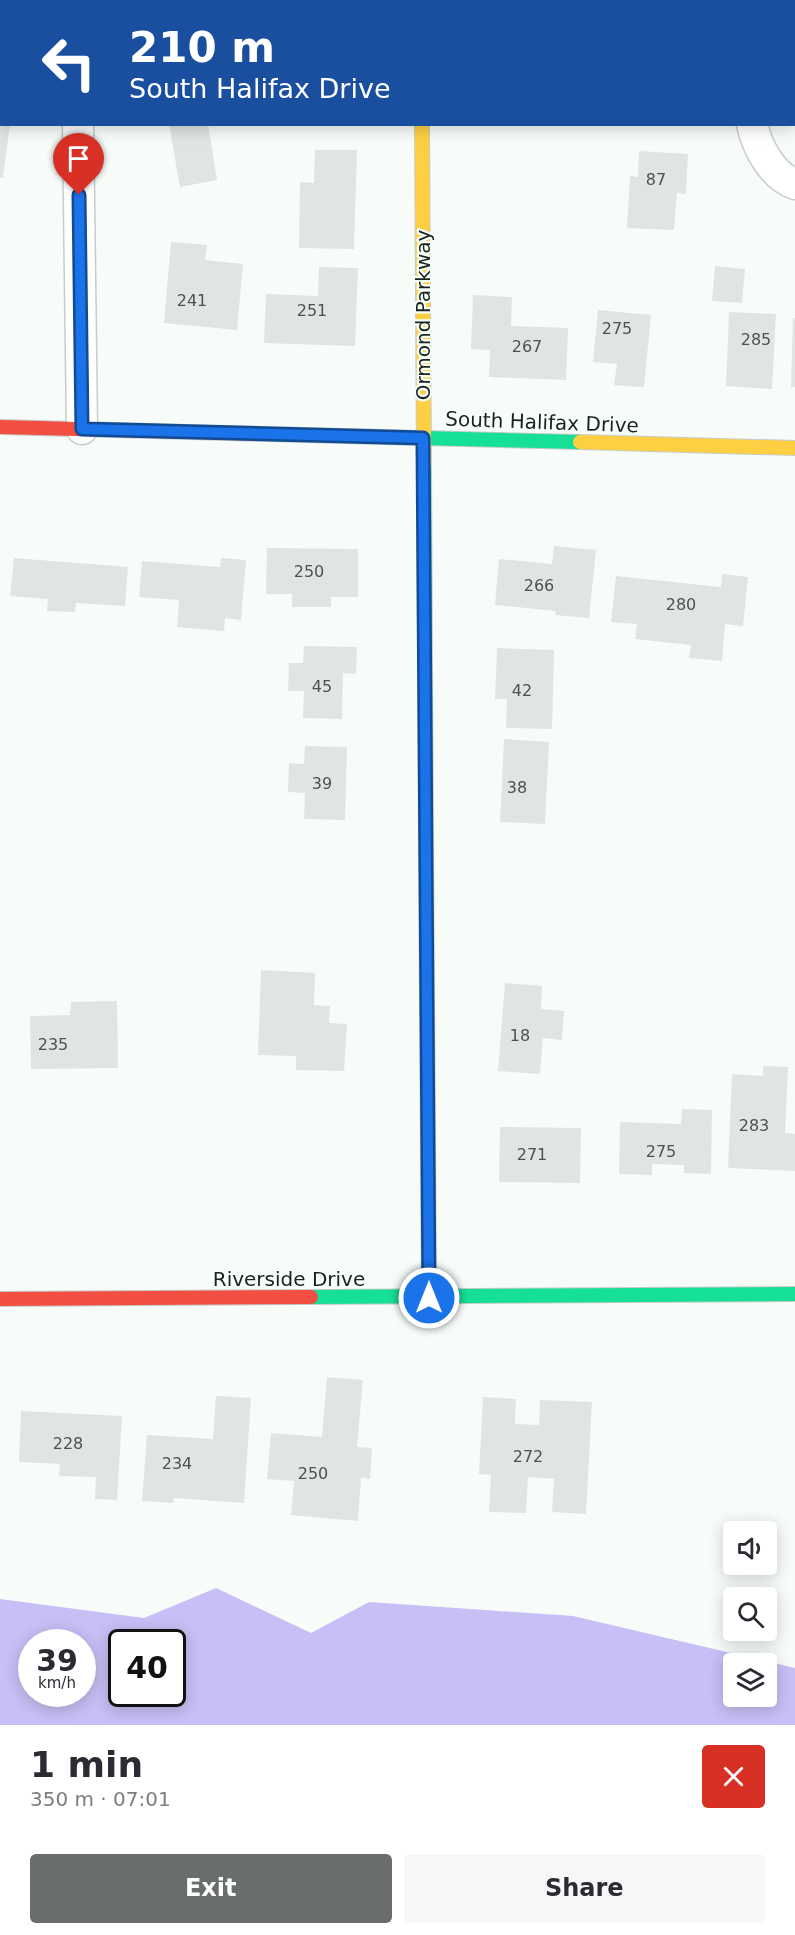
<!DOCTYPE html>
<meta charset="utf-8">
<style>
:root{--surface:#fff;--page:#f7f7f7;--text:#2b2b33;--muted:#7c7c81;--accent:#696e6b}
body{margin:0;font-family:"DejaVu Sans",sans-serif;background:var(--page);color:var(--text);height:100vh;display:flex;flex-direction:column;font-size:22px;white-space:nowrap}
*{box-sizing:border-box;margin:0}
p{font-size:20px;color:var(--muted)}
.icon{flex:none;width:33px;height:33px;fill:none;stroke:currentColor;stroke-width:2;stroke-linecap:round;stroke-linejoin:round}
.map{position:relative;height:1725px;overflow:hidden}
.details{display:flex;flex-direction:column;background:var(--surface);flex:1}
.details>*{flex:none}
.guide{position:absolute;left:0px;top:0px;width:795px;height:126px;box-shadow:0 3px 15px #0003;background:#1a4fa0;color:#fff;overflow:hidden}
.fabs{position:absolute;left:723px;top:1521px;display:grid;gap:12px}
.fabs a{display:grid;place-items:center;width:54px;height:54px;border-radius:6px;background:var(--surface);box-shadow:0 3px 15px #0003;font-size:30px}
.speed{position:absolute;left:18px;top:1629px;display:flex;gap:12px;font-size:30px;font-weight:700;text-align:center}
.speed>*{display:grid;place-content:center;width:78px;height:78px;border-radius:50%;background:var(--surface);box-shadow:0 3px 15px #0003;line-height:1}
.speed small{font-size:15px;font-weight:400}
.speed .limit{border:3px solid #111;border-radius:9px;background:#fff;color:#111}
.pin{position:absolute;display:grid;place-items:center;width:51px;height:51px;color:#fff;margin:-62px -26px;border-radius:50% 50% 50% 0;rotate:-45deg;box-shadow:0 0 6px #0007}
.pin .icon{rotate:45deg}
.me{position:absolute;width:66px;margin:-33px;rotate:0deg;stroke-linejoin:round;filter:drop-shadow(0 0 4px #0008)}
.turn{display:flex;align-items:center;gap:21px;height:126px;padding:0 30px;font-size:27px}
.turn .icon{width:78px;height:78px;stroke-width:2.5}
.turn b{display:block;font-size:42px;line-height:51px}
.round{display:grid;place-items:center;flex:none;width:63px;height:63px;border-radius:6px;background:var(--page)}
.headline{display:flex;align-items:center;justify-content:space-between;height:102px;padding:0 30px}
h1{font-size:36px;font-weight:700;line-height:45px}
.primary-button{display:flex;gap:12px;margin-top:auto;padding:12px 30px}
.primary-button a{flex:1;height:69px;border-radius:6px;background:var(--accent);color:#fff;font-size:24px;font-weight:700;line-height:69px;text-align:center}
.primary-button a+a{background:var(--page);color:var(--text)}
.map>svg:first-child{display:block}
.water{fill:#c7bff5;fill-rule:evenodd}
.building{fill:#e0e5e2}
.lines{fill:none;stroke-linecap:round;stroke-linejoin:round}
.street-casing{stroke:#c7ccc9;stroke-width:33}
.fast-casing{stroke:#c7ccc9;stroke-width:16}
.slow-casing{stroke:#c7ccc9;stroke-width:16}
.jam-casing{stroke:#c7ccc9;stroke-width:16}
.street{stroke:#fefffe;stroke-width:30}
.fast{stroke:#16e098;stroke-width:14}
.slow{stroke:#ffcf43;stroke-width:14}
.jam{stroke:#f24e42;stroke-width:14}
.route-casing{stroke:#114b97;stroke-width:15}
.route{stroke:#1a73e8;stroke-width:10}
.labels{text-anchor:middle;stroke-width:4.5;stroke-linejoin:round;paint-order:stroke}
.number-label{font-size:16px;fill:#4d524f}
.street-label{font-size:20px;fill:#1c211e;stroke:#f4fff9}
</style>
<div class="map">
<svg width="795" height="1725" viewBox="0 0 795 1725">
<rect width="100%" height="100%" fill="#f7fcf9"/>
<path class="water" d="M216,1588L311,1633L369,1602L573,1616L795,1668V1725H0V1599L144,1618ZM32,1642H82V1694H32ZM122,1642H172V1694H122ZM734,1664H766V1696H734Z"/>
<g class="building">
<path d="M0,124H10L3,178L0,177Z"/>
<path d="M169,124H208L217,180L180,187Z"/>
<path d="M315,150H357L354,249L299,248L300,182L314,183Z"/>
<path d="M639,151L688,154L686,194L677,193L674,230L627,228L630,176L638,177Z"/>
<path d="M171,242L207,245L205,260L243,264L237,330L164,323Z"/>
<path d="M715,266L745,269L742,303L712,301Z"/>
<path d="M319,267L358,268L355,346L264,343L266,294L318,296Z"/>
<path d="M473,295L512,297L511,326L568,328L566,380L489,377L490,350L471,349Z"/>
<path d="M598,310L651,315L644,387L614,385L617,364L593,362Z"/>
<path d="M729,312L776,314L772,389L726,386Z"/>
<path d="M793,318H795V387H791Z"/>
<path d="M554,546L596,550L589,618L555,615L556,611L495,605L499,559L552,564Z"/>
<path d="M267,548L358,549V597H331V607H292V594H266Z"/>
<path d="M14,558L128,567L125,606L76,603L75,612L47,611L48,599L10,596Z"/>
<path d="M221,558L246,560L241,620L225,618L224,631L177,627L179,600L139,597L142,561L220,567Z"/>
<path d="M722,574L748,577L743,626L725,624L722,661L689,658L691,645L635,639L637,624L611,622L616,576L721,587Z"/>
<path d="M304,646L357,647L356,674L343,673L342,719L303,718L304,691H288L289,663H303Z"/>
<path d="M497,648L554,650L552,729L506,728L507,699H495Z"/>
<path d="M504,739L549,742L545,824L500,822Z"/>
<path d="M305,746L347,747L345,820L304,819L305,793L288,792L289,763L304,764Z"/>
<path d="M261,970L315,973L314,1005L330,1006L329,1023L347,1024L344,1071L296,1070V1056L258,1055Z"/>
<path d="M505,983L542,986L541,1009L564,1011L562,1040L543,1038L540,1074L498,1071Z"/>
<path d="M117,1001L118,1068L31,1069L30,1016L70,1015L71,1002Z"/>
<path d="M763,1066L788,1067L785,1133L795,1134V1171L728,1168L732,1074L763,1076Z"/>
<path d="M682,1109L712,1110L711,1174L684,1173V1165L652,1164V1175L619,1174L620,1122L681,1124Z"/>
<path d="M500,1127L581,1128L580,1183L499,1182Z"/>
<path d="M327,1377L363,1380L357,1447L372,1448L370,1479L361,1478L358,1521L291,1515L294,1481L267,1479L271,1433L322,1437Z"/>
<path d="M216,1396L251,1398L244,1503L174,1498L173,1503L142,1501L147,1435L213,1439Z"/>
<path d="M483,1397L516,1399L515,1424L539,1425L540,1400L592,1402L586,1514L552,1512L554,1479L528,1477L526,1513L489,1512L491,1475L479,1474Z"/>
<path d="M21,1411L122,1416L117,1500L95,1499L96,1477L59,1476L60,1464L19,1462Z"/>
</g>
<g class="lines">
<g class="street-casing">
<g id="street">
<path d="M77,0V2"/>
<path d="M422,0V2"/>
<path d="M747,0V2"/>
<path d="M0,50H2"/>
<path d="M78,124L82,429"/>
<path d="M752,124C757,147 772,176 795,184"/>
</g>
</g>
<g class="fast-casing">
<g id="fast">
<path d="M266,434L580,442"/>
<path d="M424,464L426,852"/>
<path d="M311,1297L795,1294"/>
</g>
</g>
<g class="slow-casing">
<g id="slow">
<path d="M422,124L424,464"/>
<path d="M580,442L795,448"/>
<path d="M426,852L429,1298"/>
</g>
</g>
<g class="jam-casing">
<g id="jam">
<path d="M0,427L266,434"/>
<path d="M0,1299L311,1297"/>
</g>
</g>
<use href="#street" class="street"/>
<use href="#fast" class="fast"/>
<use href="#slow" class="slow"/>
<use href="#jam" class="jam"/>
</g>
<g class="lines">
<g class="route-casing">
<path id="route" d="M79,195L82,429L423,438L429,1298"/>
</g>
<use href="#route" class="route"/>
</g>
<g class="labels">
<g class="number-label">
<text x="656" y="185">87</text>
<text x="192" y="306">241</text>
<text x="312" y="316">251</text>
<text x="617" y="334">275</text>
<text x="756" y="345">285</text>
<text x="527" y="352">267</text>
<text x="309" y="577">250</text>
<text x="539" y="591">266</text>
<text x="681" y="610">280</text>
<text x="322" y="692">45</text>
<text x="522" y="696">42</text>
<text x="322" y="789">39</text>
<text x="517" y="793">38</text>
<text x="520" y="1041">18</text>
<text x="53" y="1050">235</text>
<text x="754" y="1131">283</text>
<text x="661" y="1157">275</text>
<text x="532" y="1160">271</text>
<text x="68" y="1449">228</text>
<text x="528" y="1462">272</text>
<text x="177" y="1469">234</text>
<text x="313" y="1479">250</text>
</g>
<g class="street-label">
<text transform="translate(423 315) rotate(-90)" y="7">Ormond Parkway</text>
<text transform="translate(542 422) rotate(2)" y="7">South Halifax Drive</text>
<text x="289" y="1286">Riverside Drive</text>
</g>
</g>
</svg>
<div class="fabs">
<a><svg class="icon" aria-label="sound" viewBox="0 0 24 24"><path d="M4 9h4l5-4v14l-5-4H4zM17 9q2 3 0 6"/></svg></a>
<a><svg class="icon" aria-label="search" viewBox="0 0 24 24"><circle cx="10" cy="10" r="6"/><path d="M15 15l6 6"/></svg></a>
<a><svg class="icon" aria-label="layers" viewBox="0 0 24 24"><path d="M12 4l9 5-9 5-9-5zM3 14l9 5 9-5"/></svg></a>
</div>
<div class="speed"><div>39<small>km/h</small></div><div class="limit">40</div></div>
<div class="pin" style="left:79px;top:195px;background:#d93025"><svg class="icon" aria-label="arrive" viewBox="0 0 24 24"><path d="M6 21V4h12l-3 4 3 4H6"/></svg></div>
<svg class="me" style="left:429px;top:1298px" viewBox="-20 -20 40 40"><circle r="17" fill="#1a73e8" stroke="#fff" stroke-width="3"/><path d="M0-11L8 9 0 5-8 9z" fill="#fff"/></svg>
<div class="guide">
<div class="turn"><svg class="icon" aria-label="left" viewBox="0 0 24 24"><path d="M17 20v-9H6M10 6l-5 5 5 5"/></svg><div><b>210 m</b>South Halifax Drive</div></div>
</div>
</div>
<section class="details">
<div class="headline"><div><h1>1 min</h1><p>350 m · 07:01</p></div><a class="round" style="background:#d93025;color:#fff"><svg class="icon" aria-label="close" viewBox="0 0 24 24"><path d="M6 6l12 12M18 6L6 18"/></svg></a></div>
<div class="primary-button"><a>Exit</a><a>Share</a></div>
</section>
